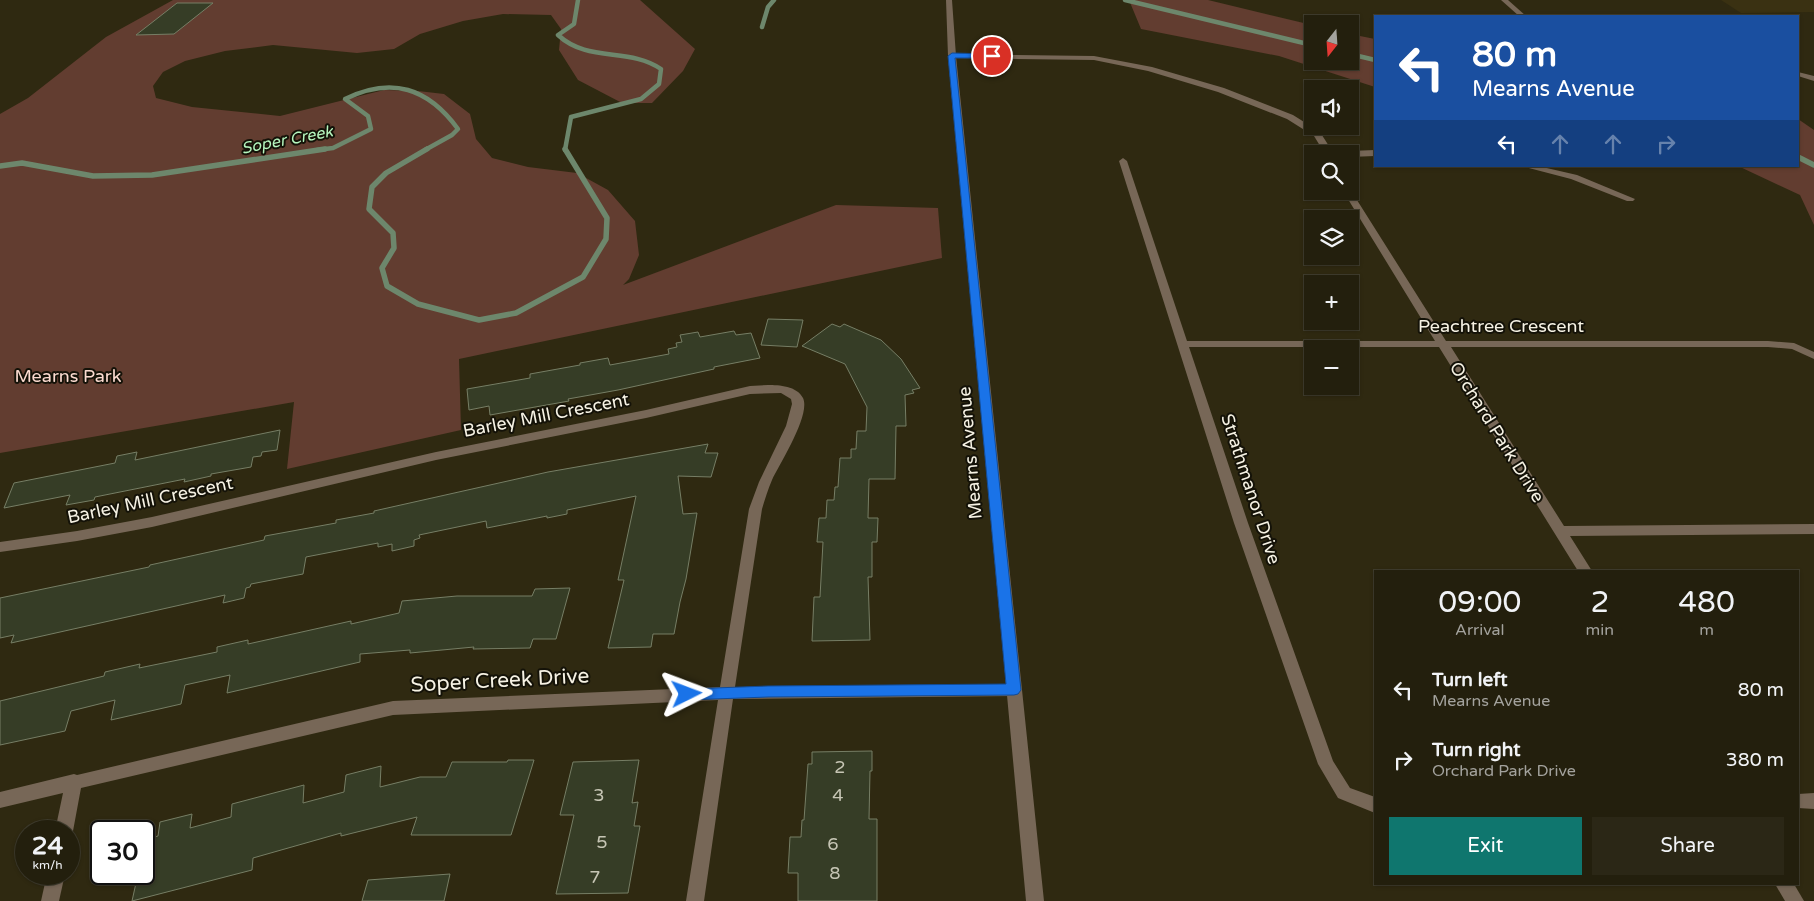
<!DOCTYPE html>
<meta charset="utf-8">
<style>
:root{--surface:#231f0d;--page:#2b2716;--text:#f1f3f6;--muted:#a3a29d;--line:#403d2e;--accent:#0f766e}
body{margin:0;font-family:"Varela Round",sans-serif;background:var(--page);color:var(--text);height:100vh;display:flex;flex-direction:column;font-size:19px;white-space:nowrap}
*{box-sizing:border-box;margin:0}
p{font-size:16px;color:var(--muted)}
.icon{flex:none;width:28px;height:28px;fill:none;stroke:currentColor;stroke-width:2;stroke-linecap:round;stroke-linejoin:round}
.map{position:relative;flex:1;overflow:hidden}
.details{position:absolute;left:1374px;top:570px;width:425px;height:315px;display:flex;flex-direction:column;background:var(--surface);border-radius:0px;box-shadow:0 1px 4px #0004,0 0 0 1px var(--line)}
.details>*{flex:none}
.hud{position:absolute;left:1374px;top:15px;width:425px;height:152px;border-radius:0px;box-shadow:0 1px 4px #0004,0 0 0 1px var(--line);background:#1a4fa0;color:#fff;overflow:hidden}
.needle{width:32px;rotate:197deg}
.fabs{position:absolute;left:1304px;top:15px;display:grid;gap:10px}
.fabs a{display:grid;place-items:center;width:55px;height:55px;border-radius:0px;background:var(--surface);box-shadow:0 1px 4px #0004,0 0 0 1px var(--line);font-size:25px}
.speed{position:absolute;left:15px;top:820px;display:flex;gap:10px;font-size:25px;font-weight:700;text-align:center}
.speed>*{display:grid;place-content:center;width:65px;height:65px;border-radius:50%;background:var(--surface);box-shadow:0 1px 4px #0004,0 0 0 1px var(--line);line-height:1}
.speed small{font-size:12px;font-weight:400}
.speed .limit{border:2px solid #111;border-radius:8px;background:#fff;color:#111}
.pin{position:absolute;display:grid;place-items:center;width:42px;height:42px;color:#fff;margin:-21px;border:2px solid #fff;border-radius:50%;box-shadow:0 1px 5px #0007}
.me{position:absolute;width:55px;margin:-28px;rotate:87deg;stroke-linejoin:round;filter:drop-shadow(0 0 4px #0008)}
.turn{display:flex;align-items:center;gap:18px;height:105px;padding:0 15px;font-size:22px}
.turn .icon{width:65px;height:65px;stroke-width:2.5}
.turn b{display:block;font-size:35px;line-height:42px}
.lanes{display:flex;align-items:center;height:48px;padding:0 15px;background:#0003;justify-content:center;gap:25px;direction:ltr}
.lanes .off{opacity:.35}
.eta{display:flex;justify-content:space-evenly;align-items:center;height:85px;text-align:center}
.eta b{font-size:30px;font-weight:600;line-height:35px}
.cta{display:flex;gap:10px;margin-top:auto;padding:10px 15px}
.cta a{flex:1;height:58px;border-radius:0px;background:var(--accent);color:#fff;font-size:20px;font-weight:600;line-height:58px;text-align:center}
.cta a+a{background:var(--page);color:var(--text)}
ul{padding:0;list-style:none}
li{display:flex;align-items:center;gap:15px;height:70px;padding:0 15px}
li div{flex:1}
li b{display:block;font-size:19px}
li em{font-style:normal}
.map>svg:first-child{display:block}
.built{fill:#3a3112}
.green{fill:#623d30}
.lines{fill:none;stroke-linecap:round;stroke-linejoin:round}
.stream-far1{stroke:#6d876c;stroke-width:4.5}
.stream{stroke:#6d876c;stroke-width:5.5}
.building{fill:#363d26;stroke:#767e65}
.minor{fill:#776757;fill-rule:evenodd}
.tertiary{fill:#776757;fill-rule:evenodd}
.route{fill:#1a73e8;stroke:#114b97}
.labels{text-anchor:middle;stroke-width:4;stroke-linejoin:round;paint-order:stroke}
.far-water-label{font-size:16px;font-style:italic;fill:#b6f7bf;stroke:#141208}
.street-label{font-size:18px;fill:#f6f2e4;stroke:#141208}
.park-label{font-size:18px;fill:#fcdbd0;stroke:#141208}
.near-number-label{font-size:18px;fill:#c6c5b4}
.near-street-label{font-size:21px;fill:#f6f2e4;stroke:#141208}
</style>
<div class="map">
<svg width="1814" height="901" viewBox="0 0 1814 901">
<rect width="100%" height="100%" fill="#2f2911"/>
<path class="built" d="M1721,0H1814V12L1741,13Z"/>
<g class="green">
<path d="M173,0H640L695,49L683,71L652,103H622L578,80L559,50L561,29L551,15L503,14L463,21L420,34L394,49L357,53L273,45L225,51L185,61L163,72L153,86L156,98L192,107L280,116L384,90L418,91L444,94L470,114L476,139L492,158L528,167L577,173L608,190L635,221L639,255L629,279L623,285L836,205L938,208L942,258L459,359L461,430L287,469L294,402L0,453V114L28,98L106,37Z"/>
<path d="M1129,0H1208L1312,25V61H1350V34L1375,39V87L1279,56L1141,29Z"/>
<path d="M1798,119L1814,130V225L1800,195L1738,166H1798Z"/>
</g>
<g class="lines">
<g class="stream-far1">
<path d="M1125,0L1312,45"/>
<path d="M762,27L768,7L774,0"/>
<path d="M1350,54L1375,60"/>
<path d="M317,150L333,148L371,129L368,116L345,99C392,76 428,88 458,129L452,135L425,150"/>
<path d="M565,150L571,117L641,99L659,84L661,69C629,47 588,63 558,35L574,24L578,0"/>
</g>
<g class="stream">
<path d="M427,149L386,173L372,187L369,209L393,233L394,248L382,268L387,286L418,304L479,320L516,313L583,277L606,239L607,218L565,149"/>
<path d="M1798,157L1814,165"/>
<path d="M0,166L22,163L93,176L152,175L325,149"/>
</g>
</g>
<g class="building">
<path d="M177,3H213L174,34L136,35Z"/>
<path d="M768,319L803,320L797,347L761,345Z"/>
<path d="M832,324L840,327L844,324L881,340L901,359L920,388L912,390L914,393L905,395L906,426H896L895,479H869L868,518H878L877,542H872V577H868L870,640L812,641L814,597H820L823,542H817L819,518H826L827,500H834L835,487H838L840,458H851V449H856L857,431H866L867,407L845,364L802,346Z"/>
<path d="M734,331L736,335L751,333L760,358L714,367V369L618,390L568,399L569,401L490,415L489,406L469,410L467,389L530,378V374L580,365V363L608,358L610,365L669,354L668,349L677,347L676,343L682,342L680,335L698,332L700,337Z"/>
<path d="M280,430L277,450L262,452L261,456L253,457L251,467L211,474V476L184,482L185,479L95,497L94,500L66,505L70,495L4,508L14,483L115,463L117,456L137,452L135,460Z"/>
<path d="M708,444L705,453H718L711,477L678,476L683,514L697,513L686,579L680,602L674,634H653L651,647L608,648L624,580H618L636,496L567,510V514L547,518V516L487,528L486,521L419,535L420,538L414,540V546L392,551V544L378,547V543L306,557L303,574L251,584L250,587L246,588L244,598L223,603L225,595L11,643L14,635L0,638V598L149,567L150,565L264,540L265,536L336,523V520L374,513V511L548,472Z"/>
<path d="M570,588L556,639H533L530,648L473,649L474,647L410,653V650L360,654V662L227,693L230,675L185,685L181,704L111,720L115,700L71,711L65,731L0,745V701L104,676L105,672L140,664L139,668L217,652V647L248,640V644L351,621V624L399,613L402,601L457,596H532L535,589Z"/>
<path d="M872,751V771H870L869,819H877V901H798V873H788L790,837H801L802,820H804L808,764H812V752Z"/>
<path d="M508,760H534L511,835H411L417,817L341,836V833L253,858L252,870L132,901L138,874H144V840L158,836L160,822L192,814L190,828L231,817L232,804L304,785L303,803L344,792L346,775L381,766L380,787L420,777H446L452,762H507Z"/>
<path d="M639,760L632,803L638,802L634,826H640L628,893L556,894L574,815H560L573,762Z"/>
<path d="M450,874L444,901H362L368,880Z"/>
</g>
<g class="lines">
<g class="minor">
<path d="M1501,0H1508L1526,16H1519Z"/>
<path d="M949,54L1094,56L1152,67L1224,88L1293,115L1320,132L1334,154H1325L1314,136L1287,119L1218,92L1148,71L1094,60L952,58H949Z"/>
<path d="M1798,72L1814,76V81L1798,76Z"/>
<path d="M1375,150V156L1350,157V154H1346L1350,151Z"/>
<path d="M1123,158L1127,161L1187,341H1435L1343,191H1350V189L1446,341H1768L1794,343L1814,352V359L1792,349L1768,347H1451L1564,526L1814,524V534L1570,536L1592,571H1578L1439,347H1189L1248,523L1333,761L1350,788L1375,797V813L1338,798L1318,764L1234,523L1119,161Z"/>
<path d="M1521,166H1538L1577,175L1635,199L1633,201H1627L1571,179Z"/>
<path d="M768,385C779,385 797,386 803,398C811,415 780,463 772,480C768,489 765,499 762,509L735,687L1014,684L1019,686L1022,690L1019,694L1014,696L733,699L704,901H686L718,700L393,715L81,788L73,831L69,837V831H55L63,793L0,808V792L74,774L77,775L393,701L720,687L749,509L759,482L786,426L792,404L791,399L781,393L750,394L646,418L436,460L152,527L77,541L0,552V542L77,531L152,517L436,452L646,410L750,386Z"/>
<path d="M1814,793V809L1798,808V794Z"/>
<path d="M47,874H65L59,901H41Z"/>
<path d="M1775,884H1794L1804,901H1785Z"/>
</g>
<path class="tertiary" d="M946,0H952L956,56L1044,901H1026L948,56Z"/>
</g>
<path class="route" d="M952,53L992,54L996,56L992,58H955L1021,690L1018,694L1014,695L768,697L687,700L682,698L680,694L682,690L687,689L768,686L1006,684L948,56Z"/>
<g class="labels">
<g class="far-water-label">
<text transform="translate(287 139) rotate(-11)" y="6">Soper Creek</text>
</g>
<g class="street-label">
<text x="1501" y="332">Peachtree Crescent</text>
<text transform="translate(546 415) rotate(-11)" y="6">Barley Mill Crescent</text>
<text transform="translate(1497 432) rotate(58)" y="6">Orchard Park Drive</text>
<text transform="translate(970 453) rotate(-95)" y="6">Mearns Avenue</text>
<text transform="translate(1251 489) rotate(72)" y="6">Strathmanor Drive</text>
<text transform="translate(150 500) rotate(-12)" y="6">Barley Mill Crescent</text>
</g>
<g class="park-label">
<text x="68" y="382">Mearns Park</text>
</g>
<g class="near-number-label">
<text x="840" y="773">2</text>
<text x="599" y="801">3</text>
<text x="838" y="801">4</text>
<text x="602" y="848">5</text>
<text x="833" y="850">6</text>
<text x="835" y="879">8</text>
<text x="595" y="883">7</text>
</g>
<g class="near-street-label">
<text transform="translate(500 680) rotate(-3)" y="7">Soper Creek Drive</text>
</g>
</g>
</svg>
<div class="fabs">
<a><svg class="needle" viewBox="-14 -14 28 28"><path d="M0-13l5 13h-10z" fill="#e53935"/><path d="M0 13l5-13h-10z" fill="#a3a29d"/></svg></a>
<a><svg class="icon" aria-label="sound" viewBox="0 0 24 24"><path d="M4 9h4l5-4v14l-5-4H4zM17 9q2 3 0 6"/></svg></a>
<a><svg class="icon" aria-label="search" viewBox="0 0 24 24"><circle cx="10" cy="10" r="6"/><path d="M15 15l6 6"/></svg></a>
<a><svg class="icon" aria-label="layers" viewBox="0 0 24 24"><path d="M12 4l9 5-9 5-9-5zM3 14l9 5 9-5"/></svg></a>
<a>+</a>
<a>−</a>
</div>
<div class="speed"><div>24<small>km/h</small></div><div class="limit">30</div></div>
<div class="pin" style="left:992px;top:56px;background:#d93025"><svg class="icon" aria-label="arrive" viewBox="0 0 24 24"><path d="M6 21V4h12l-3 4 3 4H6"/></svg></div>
<svg class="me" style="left:687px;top:694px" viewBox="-20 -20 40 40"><path d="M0-17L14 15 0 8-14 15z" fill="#1a73e8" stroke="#fff" stroke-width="4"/></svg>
<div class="hud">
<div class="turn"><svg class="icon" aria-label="left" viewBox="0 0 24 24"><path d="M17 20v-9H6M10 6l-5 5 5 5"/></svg><div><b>80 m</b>Mearns Avenue</div></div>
<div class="lanes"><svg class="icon" aria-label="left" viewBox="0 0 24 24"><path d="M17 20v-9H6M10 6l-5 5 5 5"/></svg><svg class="icon off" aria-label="ahead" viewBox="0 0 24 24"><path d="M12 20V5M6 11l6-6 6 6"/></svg><svg class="icon off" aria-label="ahead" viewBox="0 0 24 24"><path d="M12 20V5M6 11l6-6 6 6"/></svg><svg class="icon off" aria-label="right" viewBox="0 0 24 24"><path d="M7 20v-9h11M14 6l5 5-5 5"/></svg></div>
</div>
<section class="details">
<div class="eta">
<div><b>09:00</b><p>Arrival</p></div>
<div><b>2</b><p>min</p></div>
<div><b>480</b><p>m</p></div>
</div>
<ul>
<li><svg class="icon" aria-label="left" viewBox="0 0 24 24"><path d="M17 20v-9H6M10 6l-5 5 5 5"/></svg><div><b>Turn left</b><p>Mearns Avenue</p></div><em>80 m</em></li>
<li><svg class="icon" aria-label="right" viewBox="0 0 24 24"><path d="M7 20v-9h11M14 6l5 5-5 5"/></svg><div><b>Turn right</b><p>Orchard Park Drive</p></div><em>380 m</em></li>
</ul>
<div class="cta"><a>Exit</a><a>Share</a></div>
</section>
</div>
